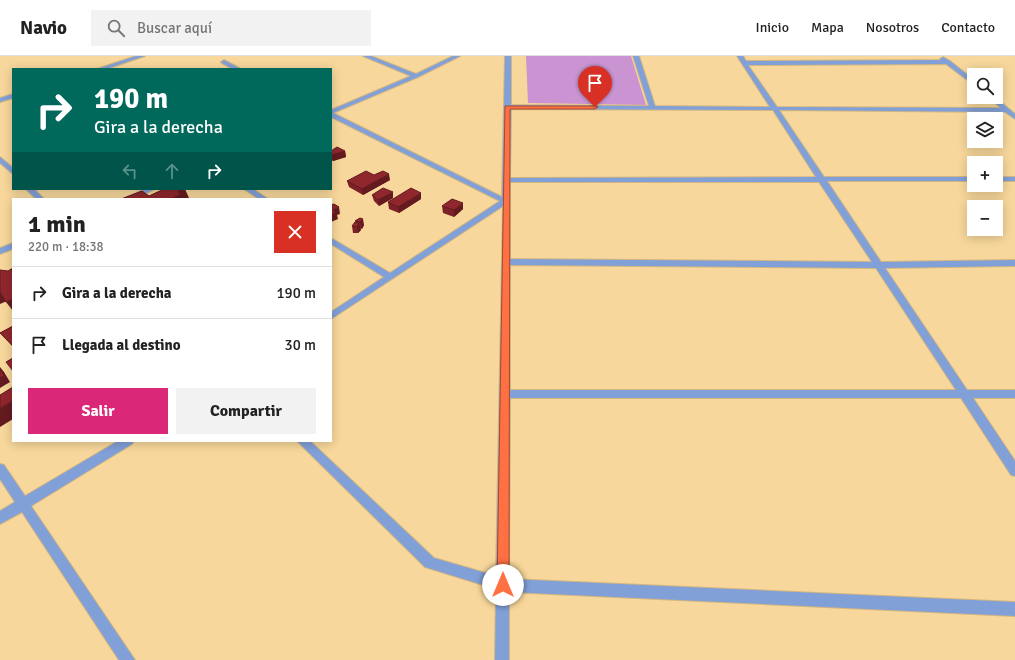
<!DOCTYPE html>
<html lang="es">
<meta charset="utf-8">
<style>
:root{--surface:#fff;--page:#f2f2f2;--text:#222;--muted:#767676;--line:#e0e0e0;--accent:#db2777}
body{margin:0;font-family:Signika,sans-serif;background:var(--page);color:var(--text);height:100vh;display:flex;flex-direction:column;font-size:15px;white-space:nowrap}
*{box-sizing:border-box;margin:0}
p{font-size:13px;color:var(--muted)}
.icon{flex:none;width:22px;height:22px;fill:none;stroke:currentColor;stroke-width:2;stroke-linecap:round;stroke-linejoin:round}
.map{position:relative;flex:1;overflow:hidden}
.drawer{position:absolute;left:12px;top:142px;width:320px;height:244px;display:flex;flex-direction:column;background:var(--surface);border-radius:0px;box-shadow:0 2px 10px #0003}
.drawer>*{flex:none}
.hud{position:absolute;left:12px;top:12px;width:320px;height:122px;border-radius:0px;box-shadow:0 2px 10px #0003;background:#00695c;color:#fff;overflow:hidden}
.controls{position:absolute;left:967px;top:12px;display:grid;gap:8px}
.controls a{display:grid;place-items:center;width:36px;height:36px;border-radius:0px;background:var(--surface);box-shadow:0 2px 10px #0003;font-size:20px}
.pin{position:absolute;display:grid;place-items:center;width:34px;height:34px;color:#fff;margin:-41px -17px;border-radius:50% 50% 50% 0;rotate:-45deg;box-shadow:0 0 4px #0007}
.pin .icon{rotate:45deg}
.me{position:absolute;width:44px;margin:-22px;rotate:0deg;stroke-linejoin:round;filter:drop-shadow(0 0 3px #0008)}
.turn{display:flex;align-items:center;gap:14px;height:84px;padding:0 16px;font-size:18px}
.turn .icon{width:52px;height:52px;stroke-width:2.5}
.turn b{display:block;font-size:28px;line-height:34px}
.lanes{display:flex;align-items:center;height:38px;padding:0 16px;background:#0003;justify-content:center;gap:20px;direction:ltr}
.lanes .off{opacity:.35}
.round{display:grid;place-items:center;flex:none;width:42px;height:42px;border-radius:0px;background:var(--page)}
.summary{display:flex;align-items:center;justify-content:space-between;height:68px;padding:0 16px}
h1{font-size:24px;font-weight:800;line-height:30px}
.action{display:flex;gap:8px;margin-top:auto;padding:8px 16px}
.action a{flex:1;height:46px;border-radius:0px;background:var(--accent);color:#fff;font-size:16px;font-weight:800;line-height:46px;text-align:center}
.action a+a{background:var(--page);color:var(--text)}
ul{padding:0;list-style:none}
li{display:flex;align-items:center;gap:12px;height:52px;padding:0 16px;border-top:1px solid var(--line)}
li div{flex:1}
li b{display:block;font-size:15px}
li em{font-style:normal}
header{display:flex;align-items:center;gap:24px;box-sizing:border-box;height:56px;padding:0 20px;background:var(--surface);border-bottom:1px solid var(--line)}
header strong{font-size:19px}
nav{display:flex;gap:22px;margin-inline-start:auto;font-size:14px}
.search{width:280px;height:36px;background:var(--page);display:flex;align-items:center;gap:10px;box-sizing:border-box;padding:0 14px;border-radius:0px;color:var(--muted);font-size:15px}
.map>svg:first-child{display:block}
.green{fill:#c994d1}
.lines{fill:none;stroke-linecap:round;stroke-linejoin:round}
.minor-casing{stroke:#d2b681;stroke-width:2}
.minor{fill:#81a0d8;fill-rule:evenodd}
.wall{fill:#7b2227}
.shaded-wall{fill:#641b20}
.building{fill:#8f272d;stroke:#641b20}
.route{fill:#ff7043;stroke:#a6492c}
</style>
<header>
<strong>Navio</strong>
<div class="search"><svg class="icon" aria-label="search" viewBox="0 0 24 24"><circle cx="10" cy="10" r="6"/><path d="M15 15l6 6"/></svg>Buscar aquí</div>
<nav><a>Inicio</a><a>Mapa</a><a>Nosotros</a><a>Contacto</a></nav>
</header>
<div class="map">
<svg width="1015" height="604" viewBox="0 0 1015 604">
<rect width="100%" height="100%" fill="#f7d79b"/>
<path class="green" d="M526,0H631L646,49L528,47Z"/>
<g class="lines">
<g class="minor-casing">
<g id="minor">
<path d="M136,0H145L106,13H97Z"/>
<path d="M363,0H371L416,18L453,0H460L418,21L333,57L502,141L505,0H511V49L649,50L633,0H639L655,50L770,51L737,0H743L746,5L941,4L940,3L943,1L950,5L974,24V29L946,8L748,9L777,51L1001,52L988,41H995L1015,58V63L1005,56L779,54L824,121H974V125H827L881,206L1015,204V210L885,212L967,334H1015V342H973L1015,405V420L1011,419L961,342H510L509,523L1015,546V560L509,536V604H495L496,533L425,511L297,385H310L434,502L496,520L503,150L331,263V256L384,221L331,188V182L390,217L500,145L331,61V54L411,20ZM511,53L773,54L816,121L510,122ZM510,126H819L872,206L510,203ZM510,209L876,212L956,334H510Z"/>
<path d="M224,4L239,12L240,13H233L222,7L221,6Z"/>
<path d="M13,38V42L0,46V42Z"/>
<path d="M0,101L13,112V118L0,107Z"/>
<rect x="996" y="121" width="19" height="4"/>
<path d="M26,133H34L44,143H36Z"/>
<path d="M145,133H155L134,143H124Z"/>
<path d="M244,133H253L268,143H259Z"/>
<path d="M13,187V193L0,198V192Z"/>
<path d="M118,385H134L132,388L31,450L135,604H119L22,456L0,468V455L15,446L0,423V408L4,409L25,440Z"/>
</g>
</g>
<use href="#minor" class="minor"/>
</g>
<g class="wall">
<path d="M331,95H345L346,101L333,105L331,104Z"/>
<path d="M374,119L390,124L363,139L349,131L347,125Z"/>
<path d="M372,139L393,142L379,150L374,145Z"/>
<path d="M421,143L399,157L389,153L388,146Z"/>
<path d="M442,150L463,153L454,161L443,157Z"/>
<path d="M360,162L364,169L362,173L360,172L361,174L358,177H353L352,170L356,166L355,165Z"/>
<path d="M13,270V291L0,277Z"/>
</g>
<g class="shaded-wall">
<path d="M345,95L346,101L333,105L332,99Z"/>
<path d="M389,118L390,124L363,139L362,133Z"/>
<path d="M181,133H185L189,142L188,143H171Z"/>
<path d="M393,136V142L379,150L378,144Z"/>
<path d="M421,137V143L399,157L398,151Z"/>
<path d="M463,147V153L454,161V154Z"/>
<path d="M339,151L340,158L337,159L338,163L331,166V159L333,154Z"/>
<path d="M363,163L364,169L362,173L360,166Z"/>
<path d="M359,167L361,174L358,177L357,171Z"/>
<path d="M0,236L7,245L0,248Z"/>
<path d="M13,243V255L6,246Z"/>
<path d="M0,311L4,316L10,326L0,332Z"/>
<path d="M13,345V363L0,371V352Z"/>
</g>
<g class="building">
<path d="M337,91L345,95L332,99L331,98V95Z"/>
<path d="M366,115L374,119L383,115L389,118L362,133L347,125Z"/>
<path d="M383,132L393,136L378,144L372,139Z"/>
<path d="M411,132L421,137L398,151L388,146Z"/>
<path d="M164,133H181L178,136L182,138L171,143H121L142,135L149,140Z"/>
<path d="M452,143L463,147L454,154L442,150Z"/>
<path d="M334,148L339,151L333,154L336,157L331,159V149Z"/>
<path d="M360,162L363,163L360,166L355,165Z"/>
<path d="M355,166L359,167L357,171L352,170Z"/>
<path d="M13,212V243L6,246L0,236V214L8,215Z"/>
<path d="M13,270V290L0,277Z"/>
<path d="M13,302V315L6,306Z"/>
<path d="M0,313L4,320L0,322Z"/>
<path d="M13,331V345L0,352V339Z"/>
</g>
<path class="route" d="M505,50H595L598,51L595,53H510L509,529L507,534L503,535L498,534L497,529Z"/>
</svg>
<div class="controls">
<a><svg class="icon" aria-label="search" viewBox="0 0 24 24"><circle cx="10" cy="10" r="6"/><path d="M15 15l6 6"/></svg></a>
<a><svg class="icon" aria-label="layers" viewBox="0 0 24 24"><path d="M12 4l9 5-9 5-9-5zM3 14l9 5 9-5"/></svg></a>
<a>+</a>
<a>−</a>
</div>
<div class="pin" style="left:595px;top:51px;background:#d93025"><svg class="icon" aria-label="arrive" viewBox="0 0 24 24"><path d="M6 21V4h12l-3 4 3 4H6"/></svg></div>
<svg class="me" style="left:503px;top:529px" viewBox="-20 -20 40 40"><circle r="19" fill="#fff"/><path d="M0-13L10 11 0 6-10 11z" fill="#ff7043"/></svg>
<div class="hud">
<div class="turn"><svg class="icon" aria-label="right" viewBox="0 0 24 24"><path d="M7 20v-9h11M14 6l5 5-5 5"/></svg><div><b>190 m</b>Gira a la derecha</div></div>
<div class="lanes"><svg class="icon off" aria-label="left" viewBox="0 0 24 24"><path d="M17 20v-9H6M10 6l-5 5 5 5"/></svg><svg class="icon off" aria-label="ahead" viewBox="0 0 24 24"><path d="M12 20V5M6 11l6-6 6 6"/></svg><svg class="icon" aria-label="right" viewBox="0 0 24 24"><path d="M7 20v-9h11M14 6l5 5-5 5"/></svg></div>
</div>
<section class="drawer">
<div class="summary"><div><h1>1 min</h1><p>220 m · 18:38</p></div><a class="round" style="background:#d93025;color:#fff"><svg class="icon" aria-label="close" viewBox="0 0 24 24"><path d="M6 6l12 12M18 6L6 18"/></svg></a></div>
<ul>
<li><svg class="icon" aria-label="right" viewBox="0 0 24 24"><path d="M7 20v-9h11M14 6l5 5-5 5"/></svg><div><b>Gira a la derecha</b></div><em>190 m</em></li>
<li><svg class="icon" aria-label="arrive" viewBox="0 0 24 24"><path d="M6 21V4h12l-3 4 3 4H6"/></svg><div><b>Llegada al destino</b></div><em>30 m</em></li>
</ul>
<div class="action"><a>Salir</a><a>Compartir</a></div>
</section>
</div>
